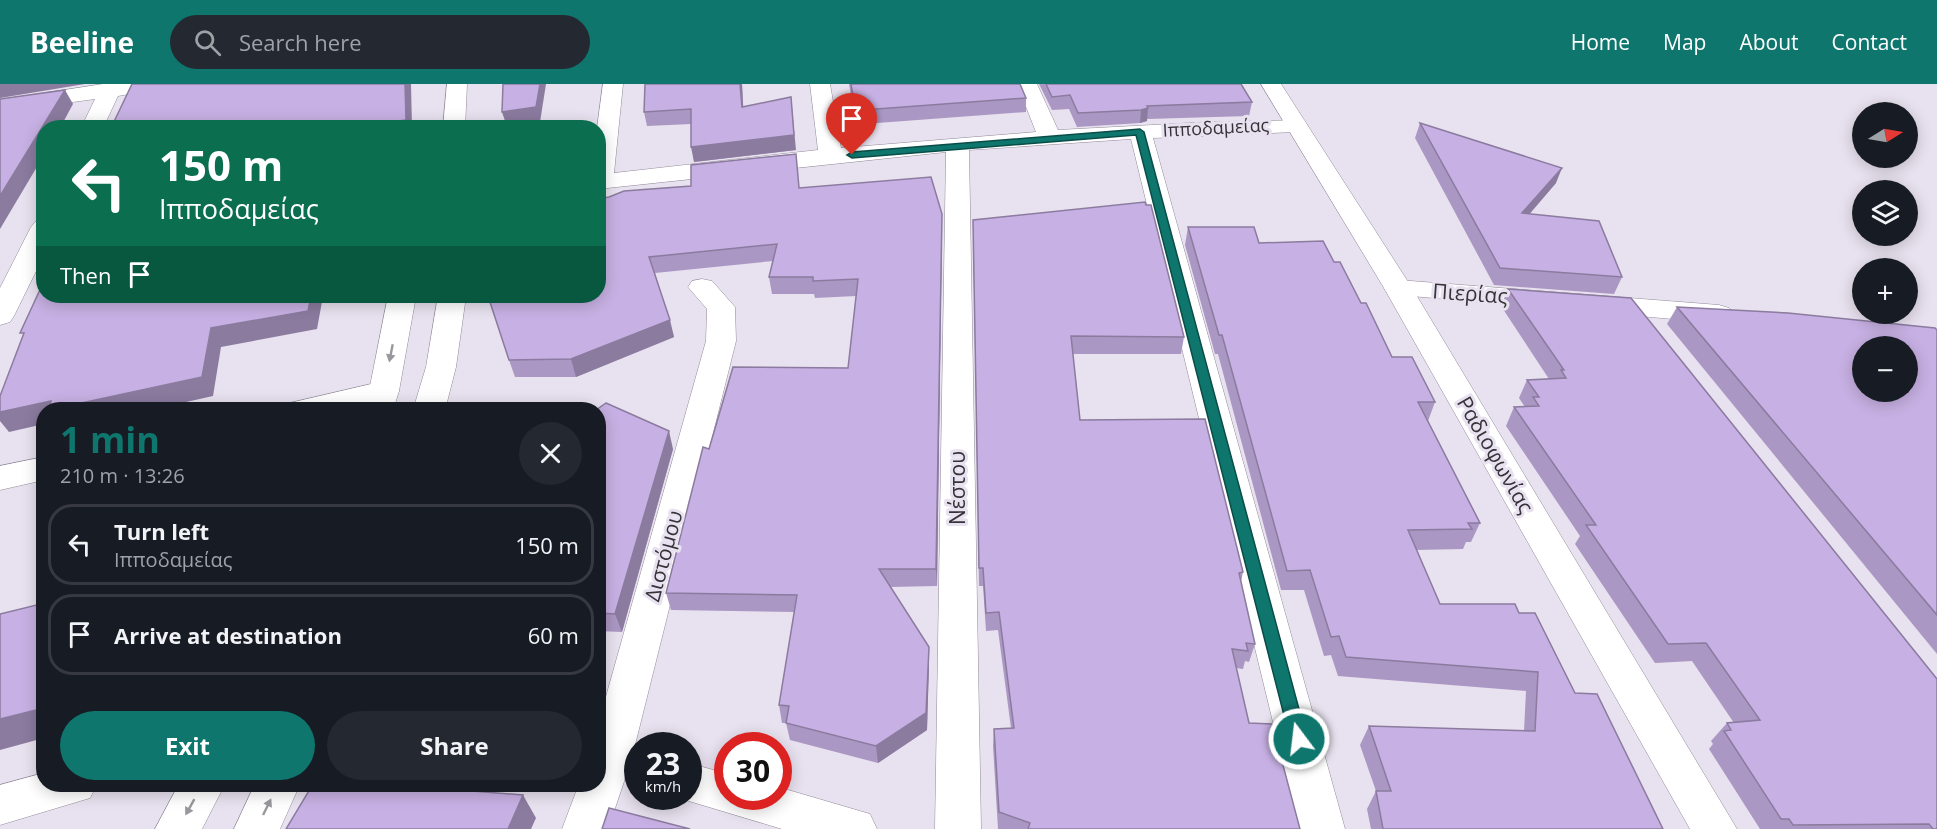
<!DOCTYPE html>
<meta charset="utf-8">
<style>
:root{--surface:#171b24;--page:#242831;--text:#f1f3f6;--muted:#9ea1a6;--line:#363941;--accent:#0f766e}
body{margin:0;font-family:"Open Sans",sans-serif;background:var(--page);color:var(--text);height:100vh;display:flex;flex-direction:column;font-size:22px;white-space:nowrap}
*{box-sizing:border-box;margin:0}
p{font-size:20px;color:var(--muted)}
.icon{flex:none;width:33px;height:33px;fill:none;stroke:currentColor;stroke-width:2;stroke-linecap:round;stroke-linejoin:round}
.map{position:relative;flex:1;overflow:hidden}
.side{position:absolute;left:36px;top:318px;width:570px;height:390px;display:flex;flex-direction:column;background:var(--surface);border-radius:24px;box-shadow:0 3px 15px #0003}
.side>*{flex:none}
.top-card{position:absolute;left:36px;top:36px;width:570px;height:183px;border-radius:24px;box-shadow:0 3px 15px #0003;background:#0b6e4f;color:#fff;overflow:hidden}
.needle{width:39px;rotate:79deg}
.fabs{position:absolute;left:1852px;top:18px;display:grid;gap:12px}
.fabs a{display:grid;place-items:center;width:66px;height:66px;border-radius:50%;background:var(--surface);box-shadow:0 3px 15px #0003;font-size:30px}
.speed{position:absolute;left:624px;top:648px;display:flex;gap:12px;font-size:30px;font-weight:700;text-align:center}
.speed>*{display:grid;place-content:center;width:78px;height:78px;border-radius:50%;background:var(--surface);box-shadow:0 3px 15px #0003;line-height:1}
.speed small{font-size:15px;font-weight:400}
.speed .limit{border:9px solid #d22;background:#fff;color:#111}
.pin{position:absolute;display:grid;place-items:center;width:51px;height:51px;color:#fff;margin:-62px -26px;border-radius:50% 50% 50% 0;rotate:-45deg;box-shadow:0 0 6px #0007}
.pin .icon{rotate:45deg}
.me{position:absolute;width:66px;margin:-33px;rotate:345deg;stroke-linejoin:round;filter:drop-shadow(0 0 4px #0008)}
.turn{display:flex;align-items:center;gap:21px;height:126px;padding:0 24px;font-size:27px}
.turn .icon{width:78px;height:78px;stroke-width:2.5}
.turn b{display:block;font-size:42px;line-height:51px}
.then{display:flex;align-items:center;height:57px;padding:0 24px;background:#0003;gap:12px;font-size:22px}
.round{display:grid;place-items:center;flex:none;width:63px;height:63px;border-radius:32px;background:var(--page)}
.headline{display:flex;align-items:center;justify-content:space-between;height:102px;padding:0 24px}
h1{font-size:36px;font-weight:700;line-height:45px;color:var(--accent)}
.cta{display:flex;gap:12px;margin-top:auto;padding:12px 24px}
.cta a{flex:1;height:69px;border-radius:36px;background:var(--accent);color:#fff;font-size:24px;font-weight:700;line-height:69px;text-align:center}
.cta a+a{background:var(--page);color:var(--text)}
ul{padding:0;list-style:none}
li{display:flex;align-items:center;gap:18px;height:81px;margin:0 12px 9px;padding:0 12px;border:3px solid var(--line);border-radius:24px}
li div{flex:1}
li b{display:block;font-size:22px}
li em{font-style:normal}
header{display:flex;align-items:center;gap:36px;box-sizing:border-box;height:84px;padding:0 30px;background:var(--accent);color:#fff}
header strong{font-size:28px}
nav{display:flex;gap:33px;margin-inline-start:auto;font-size:21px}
.search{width:420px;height:54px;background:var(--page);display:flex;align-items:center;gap:15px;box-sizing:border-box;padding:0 21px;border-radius:33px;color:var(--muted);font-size:22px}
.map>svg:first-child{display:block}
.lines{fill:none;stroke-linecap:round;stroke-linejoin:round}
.minor-casing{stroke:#918a98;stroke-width:1}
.tertiary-casing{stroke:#918a98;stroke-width:1}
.minor{fill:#fff;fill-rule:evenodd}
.tertiary{fill:#fff;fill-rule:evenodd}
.wall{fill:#ab97c3}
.shaded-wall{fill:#8b7b9f}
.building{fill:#c7b0e3;stroke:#8b7b9f;stroke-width:1.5;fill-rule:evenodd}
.oneway{fill:#9a989c}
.route{fill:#0f766e;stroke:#0a4d48;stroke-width:1.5}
.labels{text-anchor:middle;stroke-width:6;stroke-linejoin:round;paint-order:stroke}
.far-street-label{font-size:18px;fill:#353238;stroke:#e8e1ef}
.street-label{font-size:21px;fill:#353238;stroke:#e8e1ef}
</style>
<header>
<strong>Beeline</strong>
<div class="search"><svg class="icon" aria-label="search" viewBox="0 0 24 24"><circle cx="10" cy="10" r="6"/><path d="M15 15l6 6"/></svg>Search here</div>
<nav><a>Home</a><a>Map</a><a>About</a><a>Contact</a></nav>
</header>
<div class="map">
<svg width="1937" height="745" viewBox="0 0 1937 745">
<rect width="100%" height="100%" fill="#e8e1ef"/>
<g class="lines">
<g class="minor-casing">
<g id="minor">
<path d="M103,0H167L164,4L118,12L103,44H81L95,15L0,28V16Z"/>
<path d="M603,0H623L614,89L818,66L810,0H830L841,64L1036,48L1017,0H1037L1058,46L1209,38L1304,36L1307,41L1304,46L1296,48L1153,54L1345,745H1299L1131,55L969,66L981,745H935L946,68L598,105L597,44Z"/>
<path d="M44,135V171L14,232L10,238L0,241V204L31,143L35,138Z"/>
<path d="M702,195L712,197L735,223L736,257L631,677L608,745H562L579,700H598V641L706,257L707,225L688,203L692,197Z"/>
<path d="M1398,196L1719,221L1729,224L1733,230L1729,236L1719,239L1388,210L1384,204L1388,198Z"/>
<path d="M384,297L395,300L399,307L395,314L347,326H286L290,319Z"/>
<path d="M44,373V396L0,406V382Z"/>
<path d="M688,679L728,690V712H778V703L870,730L877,745H782L672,712H688Z"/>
<path d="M44,689V700H97L90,714L0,741V701Z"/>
</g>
</g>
<g class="tertiary-casing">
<g id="tertiary">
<path d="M447,0H467L465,44H443Z"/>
<path d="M1261,0H1281L1412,204L1737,745H1690L1384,204Z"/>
<path d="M388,212H416L399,307L393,326H361L369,307Z"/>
<path d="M438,212H466L456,283L445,326H413L426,283Z"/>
<path d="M179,700H225L202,745H155Z"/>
<path d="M255,700H300L280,745H234Z"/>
</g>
</g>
<use href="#minor" class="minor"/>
<use href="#tertiary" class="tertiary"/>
</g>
<g class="wall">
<path d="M645,0H742L743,23L796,66L694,78L691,40L647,42L644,28Z"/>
<path d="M849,0H1020L1026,14V28L864,40V37L856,38Z"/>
<path d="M1039,0H1241L1252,18L1249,32L1147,35V37L1140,39L1077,43L1069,25L1052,26Z"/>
<path d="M1420,39L1556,99L1529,130L1622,193L1614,210L1494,201L1415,54Z"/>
<path d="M800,104L942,130L937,502L890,503L929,580L927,646L878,679L790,656L786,639H782L779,621L794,528L671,526L666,509L709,365L848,284L856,212L815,214L814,210H772L769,193L773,177L655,189L674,253L576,293H515L509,276L598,115Z"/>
<path d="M1188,143L1259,159L1334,178L1361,219L1392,273L1435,318L1428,337L1480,439L1471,458H1466L1463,465L1416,466L1440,520L1519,529L1575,609L1663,745H1371L1367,725L1376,707L1360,661L1369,642L1524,647L1526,607L1338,592L1331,571L1324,572L1304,506H1281L1218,270H1215L1185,161Z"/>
<path d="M973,152L1184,253L1181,270H1073L1080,336L1243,488L1241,498L1255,560L1249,578L1245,577L1243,585L1236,584L1249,639L1300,745H998L993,662L994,645L1011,644L998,546L986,547L983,502H979Z"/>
<path d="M1508,205L1937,745H1760L1709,665L1713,660L1711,657L1727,639H1734L1692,577L1655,579L1575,460L1580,452L1506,342L1514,323H1525L1519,314L1527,296L1549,295L1501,222Z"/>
<path d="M1677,223L1937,246V570L1667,240Z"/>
<path d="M598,326L673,365L622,548L598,547Z"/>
</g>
<g class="shaded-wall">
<path d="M0,0H85L0,14Z"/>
<path d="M405,0H411L412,44H369L370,41Z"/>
<path d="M540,0H546L540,38L507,43L502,28Z"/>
<path d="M740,0H742L744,38L742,23Z"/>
<path d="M65,6L73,20L60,44H44V71L0,145V112Z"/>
<path d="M791,13L796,66L694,78L691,63Z"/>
<path d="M1148,24L1147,37L1140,39L1141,26Z"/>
<path d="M1562,84L1556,99L1516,146L1522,129Z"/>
<path d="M942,130V146L937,502L936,485Z"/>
<path d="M311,212H323L317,245L221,263L213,312L150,326H44V340L9,348L0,337V328L211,244Z"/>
<path d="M670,236L674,253L576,293L571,275Z"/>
<path d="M669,347L673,365L622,548L615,530Z"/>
<path d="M929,563V580L927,646L878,679L876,662Z"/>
<path d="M44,624V654L0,666V635Z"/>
<path d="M523,711L536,734L531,745H508Z"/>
</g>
<g class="building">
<path d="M132,0H405L406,36L370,41L369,44H111Z"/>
<path d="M503,0H540L536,23L502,28Z"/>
<path d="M645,0H740L742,23L791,13L794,51L691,63V25L644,28Z"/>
<path d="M851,0H1020L1026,14L863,26V24H855Z"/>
<path d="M1046,0H1241L1252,18L1147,22L1148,24L1141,26L1078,29L1070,11L1052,13Z"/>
<path d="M65,6L0,112V15Z"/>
<path d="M1420,39L1562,84L1522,129L1599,137L1622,193L1500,184Z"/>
<path d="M796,70L799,104L931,93L942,130L936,485H879L929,563L926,629L876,662L786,639L789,622L779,621L797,511L666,509L703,363L709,365L733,283L848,284L858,195L813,197V193H769L777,160L649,173L670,236L571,275L509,276L489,215L491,212H598V115L609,113L624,107L691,102V81Z"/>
<path d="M1145,118L1146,121H1151L1184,253L1071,252L1080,336L1205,335L1243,488L1239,489L1255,560L1246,559L1248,567L1232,565L1249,639L1272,640L1300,745H1028L1030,739L999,728L994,645L1014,644L999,528L986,529L983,484H979L973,136Z"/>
<path d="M1188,143H1254L1259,159L1323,157L1334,178H1340L1361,219H1366L1392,273H1412L1435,318H1418L1480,439H1468L1472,445L1408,446L1440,520H1515L1519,529H1535L1575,609L1597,610L1663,745H1383L1376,707H1391L1369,642L1535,647L1538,588L1346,573L1339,552L1331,553L1310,486L1287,487L1222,251H1219Z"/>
<path d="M44,197V212H311L308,227L211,244L202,293L49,326L51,317L0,328V312L24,249H20Z"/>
<path d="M1508,205L1631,214L1937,595V745H1933L1929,740L1793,741L1789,735H1781L1724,647L1731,646L1727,639L1760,636L1706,559L1668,560L1586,441H1596L1514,323L1539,322L1533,313H1539L1527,296L1566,294L1561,286H1564Z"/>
<path d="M1677,223L1788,229L1935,244L1937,246V531ZM1863,262H1908V308H1863Z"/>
<path d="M606,319L669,347L615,530L598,529V326H596Z"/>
<path d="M44,494V624L0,635V530L37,521Z"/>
<path d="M313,700H382L523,711L508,745H286Z"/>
<path d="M609,724L690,745H602Z"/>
</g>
<defs><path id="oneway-solid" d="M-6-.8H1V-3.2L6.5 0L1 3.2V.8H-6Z" transform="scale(1.5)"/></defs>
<g class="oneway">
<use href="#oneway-solid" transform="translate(391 269) rotate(101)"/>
<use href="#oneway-solid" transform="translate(190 723) rotate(119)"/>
<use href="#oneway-solid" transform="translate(267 723) rotate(-64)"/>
</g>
<path class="route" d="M1140,45L1144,48L1307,655L1305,660L1299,663L1293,660L1290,655L1136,51L852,74L847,71L852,68Z"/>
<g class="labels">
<g class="far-street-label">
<text transform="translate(1216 44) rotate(-3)" y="6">Ιπποδαμείας</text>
</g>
<g class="street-label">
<text transform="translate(1470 210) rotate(4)" y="7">Πιερίας</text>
<text transform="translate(1495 371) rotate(60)" y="7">Ραδιοφωνίας</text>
<text transform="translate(958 404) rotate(-90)" y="7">Νέστου</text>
<text transform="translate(664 472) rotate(-75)" y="7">Διστόμου</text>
</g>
</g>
</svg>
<div class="fabs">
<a><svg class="needle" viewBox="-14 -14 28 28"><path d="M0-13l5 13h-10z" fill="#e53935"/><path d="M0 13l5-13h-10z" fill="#9ea1a6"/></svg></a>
<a><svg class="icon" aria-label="layers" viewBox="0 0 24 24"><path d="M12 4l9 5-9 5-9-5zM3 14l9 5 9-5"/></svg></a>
<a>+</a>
<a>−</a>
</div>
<div class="speed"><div>23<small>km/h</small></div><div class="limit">30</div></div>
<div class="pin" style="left:852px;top:71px;background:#d93025"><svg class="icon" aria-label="arrive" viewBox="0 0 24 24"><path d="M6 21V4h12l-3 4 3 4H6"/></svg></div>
<svg class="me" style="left:1299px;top:655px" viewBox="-20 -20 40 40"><circle r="17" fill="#0f766e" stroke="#fff" stroke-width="3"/><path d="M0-11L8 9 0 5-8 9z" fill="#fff"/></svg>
<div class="top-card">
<div class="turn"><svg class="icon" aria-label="left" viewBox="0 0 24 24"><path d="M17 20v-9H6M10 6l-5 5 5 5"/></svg><div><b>150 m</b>Ιπποδαμείας</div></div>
<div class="then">Then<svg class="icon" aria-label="arrive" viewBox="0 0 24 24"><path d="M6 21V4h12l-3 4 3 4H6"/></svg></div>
</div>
<section class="side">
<div class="headline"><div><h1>1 min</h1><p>210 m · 13:26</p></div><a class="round"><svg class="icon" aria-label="close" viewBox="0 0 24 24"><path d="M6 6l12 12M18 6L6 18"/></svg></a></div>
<ul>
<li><svg class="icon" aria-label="left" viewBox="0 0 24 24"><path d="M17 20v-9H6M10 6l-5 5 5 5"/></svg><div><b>Turn left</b><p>Ιπποδαμείας</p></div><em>150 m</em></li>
<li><svg class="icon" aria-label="arrive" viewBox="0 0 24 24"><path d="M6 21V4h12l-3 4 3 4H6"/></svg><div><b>Arrive at destination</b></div><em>60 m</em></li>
</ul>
<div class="cta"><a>Exit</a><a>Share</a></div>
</section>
</div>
